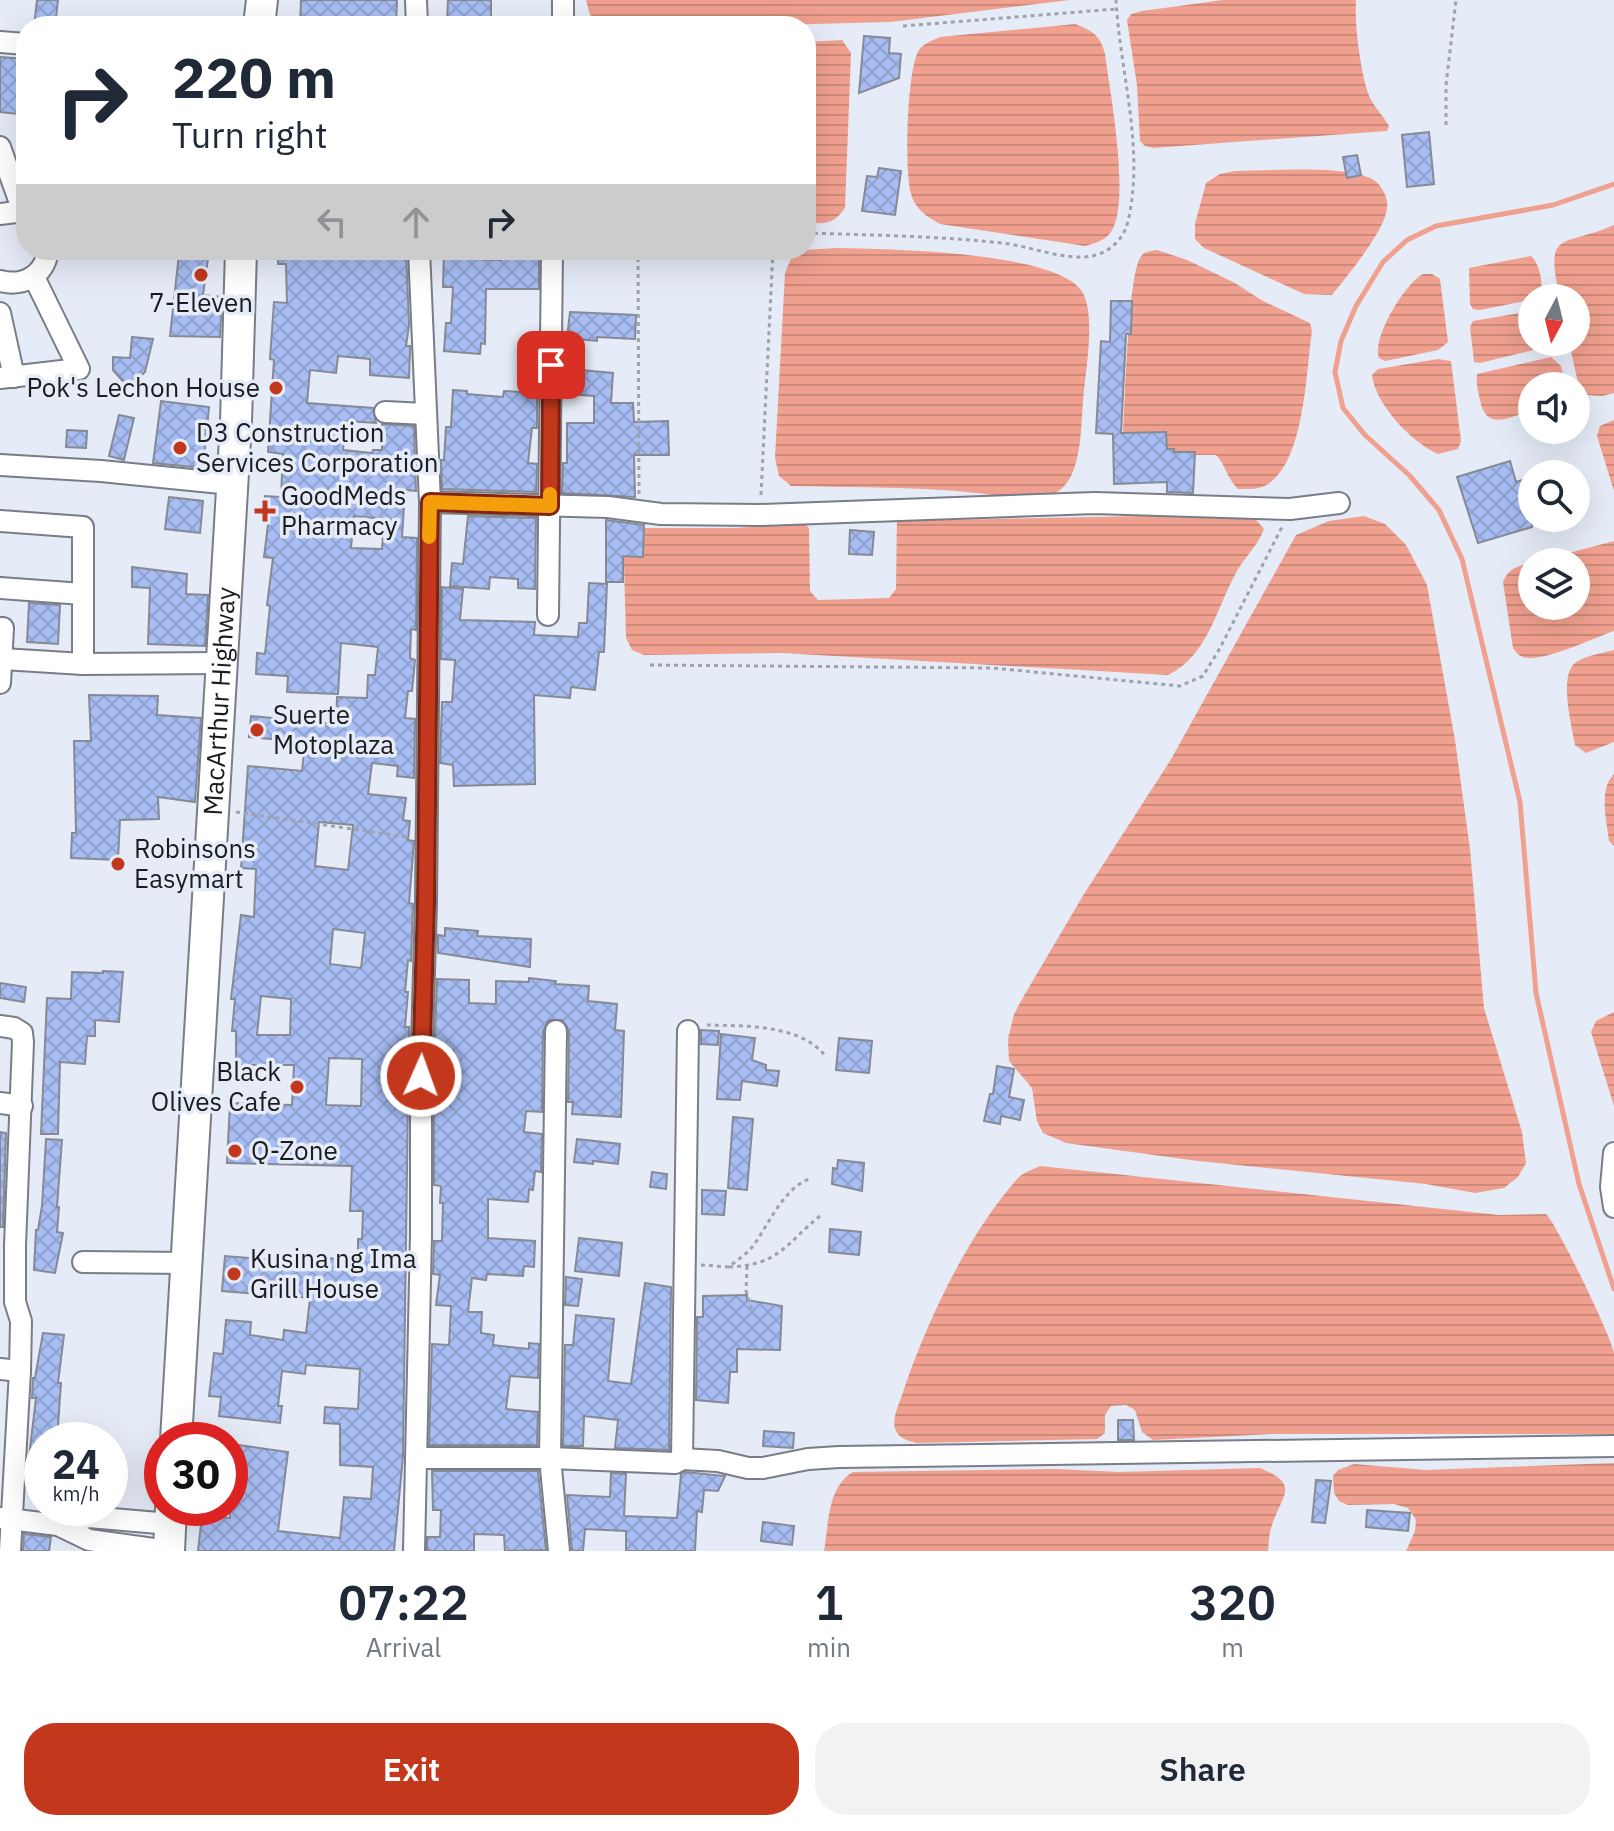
<!DOCTYPE html>
<style>
:root{--surface:#fff;--page:#f2f2f3;--text:#1f2937;--muted:#747a83;--accent:#c3381c}
body{margin:0;font-family:"IBM Plex Sans",sans-serif;background:var(--page);color:var(--text);height:100vh;display:flex;flex-direction:column;font-size:30px;white-space:nowrap}
*{box-sizing:border-box;margin:0}
p{font-size:26px;color:var(--muted)}
.icon{flex:none;width:44px;height:44px;fill:none;stroke:currentColor;stroke-width:2;stroke-linecap:round;stroke-linejoin:round}
.map{position:relative;height:1551px;overflow:hidden}
.side{display:flex;flex-direction:column;background:var(--surface);flex:1}
.side>*{flex:none}
.hud{position:absolute;left:16px;top:16px;width:800px;height:244px;border-radius:32px;box-shadow:0 8px 32px #0002;background:#fff;color:var(--text);overflow:hidden}
.needle{width:52px;rotate:187deg}
.controls{position:absolute;left:1518px;top:284px;display:grid;gap:16px}
.controls a{display:grid;place-items:center;width:72px;height:72px;border-radius:50%;background:var(--surface);box-shadow:0 8px 32px #0002;font-size:40px}
.speed{position:absolute;left:24px;top:1422px;display:flex;gap:16px;font-size:40px;font-weight:700;text-align:center}
.speed>*{display:grid;place-content:center;width:104px;height:104px;border-radius:50%;background:var(--surface);box-shadow:0 8px 32px #0002;line-height:1}
.speed small{font-size:20px;font-weight:400}
.speed .limit{border:12px solid #d22;background:#fff;color:#111}
.pin{position:absolute;display:grid;place-items:center;width:68px;height:68px;color:#fff;margin:-34px;border-radius:16px;box-shadow:0 4px 12px #0006}
.me{position:absolute;width:88px;margin:-44px;rotate:2deg;stroke-linejoin:round;filter:drop-shadow(0 0 6px #0008)}
.turn{display:flex;align-items:center;gap:28px;height:168px;padding:0 24px;font-size:36px}
.turn .icon{width:104px;height:104px;stroke-width:2.5}
.turn b{display:block;font-size:56px;line-height:68px}
.lanes{display:flex;align-items:center;height:76px;padding:0 24px;background:#0003;justify-content:center;gap:40px;direction:ltr}
.lanes .off{opacity:.35}
.eta{display:flex;justify-content:space-evenly;align-items:center;height:136px;text-align:center}
.eta b{font-size:48px;font-weight:600;line-height:56px}
.action{display:flex;gap:16px;margin-top:auto;padding:16px 24px}
.action a{flex:1;height:92px;border-radius:32px;background:var(--accent);color:#fff;font-size:32px;font-weight:600;line-height:92px;text-align:center}
.action a+a{background:var(--page);color:var(--text)}
.map>svg:first-child{display:block}
.water{fill:url(#water-rules)}
.lines{fill:none;stroke-linecap:round;stroke-linejoin:round}
.stream{stroke:#f0a08e;stroke-width:5}
.building{fill:url(#building-cross-hatch);stroke:#858a95;stroke-width:2;fill-rule:evenodd}
.minor-casing{stroke:#787d88;stroke-width:24}
.highway-casing{stroke:#787d88;stroke-width:34}
.path{stroke:#9da2ab;stroke-width:3;stroke-dasharray:4 4;stroke-linecap:butt}
.minor{stroke:#fff;stroke-width:20}
.highway{stroke:#fff;stroke-width:30}
.route-casing{stroke:#7f2412;stroke-width:20}
.route{stroke:#c3381c;stroke-width:14}
.slow{stroke:#f59e0b;stroke-width:14}
.poi-dot{fill:#c3381c;stroke:#e5ebf7;stroke-width:3}
.labels{text-anchor:middle;stroke-width:7;stroke-linejoin:round;paint-order:stroke}
.poi-label{font-size:26px;fill:#1a1c20;stroke:#e5ebf7;text-anchor:start}
.street-label{font-size:26px;fill:#1a1c20;stroke:#e5ebf7}
</style>
<div class="map">
<svg width="1614" height="1551" viewBox="0 0 1614 1551">
<defs>
<pattern id="water-rules" width="6" height="5" patternUnits="userSpaceOnUse" patternTransform="scale(2)"><rect width="6" height="5" fill="#f0a08e"/><path d="M0 2.5h6" fill="none" stroke="#cd897a"/></pattern>
<pattern id="building-cross-hatch" width="8" height="8" patternUnits="userSpaceOnUse" patternTransform="scale(2)"><rect width="8" height="8" fill="#a7bdf3"/><path d="M0 0l8 8M0 8l8-8" fill="none" stroke="#8fa2d0"/></pattern>
</defs>
<rect width="100%" height="100%" fill="#e5ebf7"/>
<g class="water">
<path d="M586,0H1070L890,22L774,25L602,20L590,15Z"/>
<path d="M1223,0H1356C1354,22 1361,80 1371,100C1376,109 1384,117 1389,126L1387,131L1153,148L1145,146L1140,141L1137,85L1127,20L1131,14L1142,11Z"/>
<path d="M1075,24C1093,31 1100,35 1105,54C1110,92 1131,202 1111,232C1105,241 1095,243 1085,246L940,224C927,217 915,209 911,194C904,171 907,68 919,50C923,44 933,40 940,37Z"/>
<path d="M842,40L851,53L845,208C834,224 825,224 806,223V42Z"/>
<path d="M1235,171C1271,171 1337,165 1370,178C1380,182 1389,197 1387,208C1385,231 1347,276 1332,295L1304,294L1204,248L1195,239V224L1206,183L1220,174Z"/>
<path d="M1614,225V393L1602,396L1585,395L1579,387L1569,342H1576V298H1560C1544,228 1562,248 1614,225Z"/>
<path d="M837,248C883,249 1061,251 1083,293C1096,319 1085,372 1083,401C1081,426 1082,478 1057,492C1036,503 969,491 943,490C892,487 842,487 791,486L779,476L775,458L785,273L792,256L804,250Z"/>
<path d="M1157,250L1187,260L1235,283L1261,300L1310,323L1312,331C1306,371 1305,460 1268,484C1259,490 1249,489 1238,489C1225,475 1226,465 1216,455H1165L1123,434C1125,403 1128,278 1140,258C1144,251 1150,251 1157,250Z"/>
<path d="M1531,256C1540,263 1544,287 1540,298L1480,310L1473,309L1470,304L1469,268Z"/>
<path d="M1423,274H1432L1440,279L1448,342L1438,350L1385,361L1379,358C1371,339 1405,283 1423,274Z"/>
<path d="M1532,311V342H1553L1550,346L1480,363L1474,362L1470,327L1473,321Z"/>
<path d="M1551,357L1561,366L1566,386H1532V410C1510,417 1486,432 1480,400C1478,391 1476,384 1477,374Z"/>
<path d="M1438,359L1451,361L1461,441L1458,449L1438,454C1412,443 1375,404 1372,375L1378,369Z"/>
<path d="M1614,420V491L1597,436L1600,426Z"/>
<path d="M1251,514L1264,529C1259,543 1248,554 1240,566C1217,603 1210,655 1168,675L782,653L644,655L632,650L626,638L623,528H735L804,523L809,528L810,591L818,600L889,598L896,589L897,517L941,520Z"/>
<path d="M1364,516L1385,524L1406,545L1427,585L1455,740L1470,849L1484,1008L1522,1132L1526,1163L1518,1177L1504,1188L1475,1193L1426,1184L1198,1161L1066,1143L1043,1133L1037,1121L1032,1088L1009,1061L1008,1039L1014,1014L1025,994L1084,894L1170,761L1296,535L1329,521Z"/>
<path d="M1614,541V631C1591,639 1553,658 1529,658C1521,658 1517,654 1513,648L1503,582C1509,568 1518,566 1532,563V606H1576V562H1535Z"/>
<path d="M1614,650V742L1586,753L1575,745C1572,724 1557,672 1578,661C1588,655 1603,653 1614,650Z"/>
<path d="M1614,774V846L1609,841C1607,820 1598,790 1614,774Z"/>
<path d="M1614,1012V1106L1591,1032L1596,1021Z"/>
<path d="M1040,1166L1499,1215L1546,1214C1558,1226 1611,1336 1614,1353C1614,1379 1614,1409 1614,1434H1272L1153,1440L1142,1432L1135,1410L1126,1405L1111,1406L1105,1415V1433L1097,1439L917,1443C909,1441 900,1439 896,1431C890,1419 901,1401 904,1389C928,1319 968,1234 1018,1178C1024,1172 1032,1170 1040,1166Z"/>
<path d="M1614,1463V1551H1406L1415,1531L1416,1520L1408,1508L1394,1504L1348,1505L1339,1501L1334,1493L1333,1476L1338,1470L1354,1464L1426,1470Z"/>
<path d="M1260,1468C1301,1485 1282,1494 1272,1525C1269,1533 1269,1542 1268,1551H824C829,1524 827,1487 853,1472L1056,1469L1119,1472Z"/>
</g>
<g class="lines">
<path class="stream" d="M1614,184L1553,205L1436,226L1407,240L1383,262L1356,306L1341,341L1335,372L1343,408L1365,435L1409,475L1439,510L1462,559L1520,802L1536,993L1579,1184L1614,1289"/>
</g>
<g class="building">
<path d="M37,0H58L55,26H34Z"/>
<path d="M301,0H397L396,26H300Z"/>
<path d="M448,0H491V18L480,17V24L447,23Z"/>
<path d="M864,36L890,38L889,53L901,54L899,78L859,93Z"/>
<path d="M0,57L26,59V115L0,112Z"/>
<path d="M1429,132L1434,184L1407,187L1402,135Z"/>
<path d="M1357,155L1361,175L1347,178L1343,157Z"/>
<path d="M879,168L901,171L895,215L862,211L867,176L877,177Z"/>
<path d="M278,250H406L409,325L406,346H410V350L409,378L370,375V359L338,356L336,373L310,370L307,403L373,408L376,423L346,421L343,450L372,453L373,450H382V424L414,426L416,491L405,490L402,537L417,538L416,630L411,629L410,658L415,660L412,691H408L405,718L415,719L414,778L397,776L398,766L372,763L368,794L406,798L403,820L410,821L408,840L414,841L409,903L413,904L411,961L408,960L405,992H408L405,1027H409L403,1456L394,1551H198L202,1515L230,1518V1450L237,1451L238,1445L288,1452L278,1531L340,1538L344,1497L371,1499L373,1467L340,1465V1424L324,1423L325,1407L358,1409L360,1369L306,1365L305,1374L282,1371L278,1406H282L280,1423L219,1416L221,1397L209,1396L214,1353L223,1354L226,1320L251,1322L250,1335L283,1340L284,1330L306,1333L310,1298L222,1291L225,1256L313,1263V1258L358,1259V1239H362L363,1211H350L352,1166L227,1163L230,1103L292,1105L294,1065H236V1031H232L235,999H231L241,915L254,917L256,869L241,868L248,766L302,771L305,742L249,737L251,716L336,724L337,697L367,698L368,675H375L378,647L341,643L338,694L287,692L288,676L256,674L257,653L265,654L270,606L267,605L273,558L264,557L269,516L263,515L265,496L281,497L283,454L268,452L274,360L270,359L274,302L287,303L286,264H278ZM354,516L384,519L382,549L351,548ZM319,822L353,825L348,870L315,866ZM333,929L365,933L361,968L330,964ZM261,996L291,999L290,1035H257ZM329,1058L362,1059L361,1106L326,1105Z"/>
<path d="M444,250H470V259L501,260V257H519V250H539V289H486L485,344L481,343L480,354L444,351L446,323H451L453,287H443Z"/>
<path d="M179,254L208,258L203,295L222,297L220,337L170,336Z"/>
<path d="M1111,301H1132L1131,334H1126L1121,433L1166,432L1167,449H1174V452H1195L1193,493L1167,492V482L1114,484L1113,434L1096,433L1101,341L1110,342Z"/>
<path d="M570,312L636,315L635,339L597,337V341L567,338Z"/>
<path d="M132,337L153,339L145,372L128,387L113,370V357L130,358Z"/>
<path d="M570,369L613,373L611,403H633L634,422L668,421L669,455H634L635,497L562,493L563,463H567V423H594V396L568,394Z"/>
<path d="M453,390L467,391V394L503,397L504,391L537,393V428H532L528,463L537,464L536,492L442,489L441,460H444L446,427H451Z"/>
<path d="M161,401L209,407L203,468L153,463Z"/>
<path d="M119,415L134,418L124,460L109,456Z"/>
<path d="M67,430L87,431L86,448L66,447Z"/>
<path d="M1510,461L1516,482L1532,477V527L1478,543L1457,477Z"/>
<path d="M169,497L203,501L200,533L165,529Z"/>
<path d="M468,516L536,518L535,589L518,588V579L490,577L489,589L450,586L452,563L463,564Z"/>
<path d="M606,520L644,525L643,557L623,556V582H606Z"/>
<path d="M850,530L874,532L872,555L849,554Z"/>
<path d="M132,567L187,574L186,594L208,595L205,646L148,644L150,588L132,587Z"/>
<path d="M589,583L607,584L604,652H599L595,690L571,687L570,698L534,695L535,784L454,786L453,765L440,763L442,702H452L455,660L441,659L442,587L463,589L460,620L535,622L534,635L578,637L579,623H587Z"/>
<path d="M29,603L60,605L58,644L27,642Z"/>
<path d="M89,695L158,696L157,715L201,718L195,802L158,797L159,819L120,820L118,860L71,858L72,833H76L74,741H91Z"/>
<path d="M445,928L478,931L477,936L531,939L530,967L438,953V935L445,936Z"/>
<path d="M103,971L123,972L119,1022L95,1020V1036H87L85,1064L60,1062L58,1134H41L47,998L71,999L72,972L103,973Z"/>
<path d="M529,978L556,981L555,984L589,986L588,1001L617,1004L615,1030L624,1031L621,1117L572,1114L573,1102H568L569,1030L562,1020H549L543,1031L542,1112L526,1111L524,1132L542,1134L541,1172L535,1171L533,1190L529,1189L528,1202L488,1199V1238L535,1241L534,1267L524,1266L523,1276L487,1274L486,1280L472,1278L468,1312H482L481,1333L494,1335L493,1345L529,1349V1343L539,1344L538,1378L510,1376L506,1409L538,1412L537,1445H429L432,1344L449,1345L451,1306L436,1305L440,1275L433,1274L434,1241H442L443,1203H440L441,1186L434,1185V1101H443L444,1062H434L437,979L469,980V1003L496,1004V981L529,982Z"/>
<path d="M0,983L26,987L24,1002L0,998Z"/>
<path d="M701,1030L719,1031L718,1045L701,1044Z"/>
<path d="M721,1034L755,1038L752,1060L766,1065V1070L779,1071L777,1086L742,1081L740,1100L717,1099Z"/>
<path d="M839,1038L872,1041L869,1073L836,1070Z"/>
<path d="M997,1066L1014,1069L1009,1097L1024,1100L1020,1120L1001,1116L1000,1124L984,1121L990,1094H993Z"/>
<path d="M733,1117L753,1119L747,1190L728,1188Z"/>
<path d="M0,1132L6,1133L3,1227H0Z"/>
<path d="M46,1139L62,1140L57,1207H59L57,1232L63,1233L55,1273L34,1270L36,1230H38L42,1206Z"/>
<path d="M577,1139L620,1144L618,1164L593,1161V1164L574,1162Z"/>
<path d="M838,1160L864,1163L862,1191L832,1184L833,1168L837,1169Z"/>
<path d="M652,1172L667,1174L666,1189L650,1187Z"/>
<path d="M702,1190L726,1191L724,1215L702,1214Z"/>
<path d="M830,1229L861,1232L859,1255L829,1252Z"/>
<path d="M579,1238L622,1243L619,1276L575,1271Z"/>
<path d="M566,1277L582,1279L578,1306L565,1305Z"/>
<path d="M645,1283L671,1287L669,1450L615,1448L618,1420L584,1416L583,1446H563L565,1345H573L576,1315L614,1319L608,1381L631,1384Z"/>
<path d="M747,1295V1300L782,1306L780,1350L737,1349V1372H730L728,1403L696,1400L697,1317H703V1296Z"/>
<path d="M43,1333L64,1335L58,1383H61L57,1440H42V1476L27,1474L36,1398H32L33,1378H35Z"/>
<path d="M1118,1420H1133L1134,1440H1118Z"/>
<path d="M764,1431L794,1433L793,1448L763,1446Z"/>
<path d="M432,1471H538L546,1550L505,1551L504,1535L474,1534V1551H427V1537H440L441,1510H433Z"/>
<path d="M685,1472L725,1476L718,1491L704,1490L702,1512L697,1511L695,1551H626V1531L585,1529L583,1551H572L567,1495L610,1497L611,1473L626,1474L624,1516L677,1518L681,1474Z"/>
<path d="M1316,1480L1331,1481L1325,1523L1312,1522Z"/>
<path d="M1367,1510L1410,1513L1408,1531L1366,1527Z"/>
<path d="M763,1522L794,1526L792,1545L761,1541Z"/>
<path d="M24,1534L51,1537L49,1551H23Z"/>
</g>
<g class="lines">
<g class="minor-casing">
<g id="minor">
<path d="M416,0L417,26"/>
<path d="M563,0V26"/>
<path d="M0,42L26,44"/>
<path d="M0,147L24,214"/>
<path d="M0,214L16,212L26,214"/>
<path d="M0,281C24,287 45,275 48,250"/>
<path d="M0,313L14,377"/>
<path d="M0,378L79,369L34,277"/>
<path d="M385,412L426,414"/>
<path d="M0,465L101,471L231,484"/>
<path d="M430,502L608,507L661,514L760,515L1095,503L1290,509L1339,503"/>
<path d="M0,521L83,527V664"/>
<path d="M0,588L83,594"/>
<path d="M548,615L552,250"/>
<path d="M0,628H3L0,683"/>
<path d="M3,659L83,664L222,663"/>
<path d="M0,1026L14,1028L22,1033L23,1042L15,1245V1302L21,1321L20,1371L10,1551"/>
<path d="M556,1031L550,1458L559,1551"/>
<path d="M0,1103L22,1106"/>
<path d="M1614,1153L1611,1187L1614,1207"/>
<path d="M83,1262L188,1263"/>
<path d="M0,1369L20,1371"/>
<path d="M416,1458H550L675,1463L682,1459L688,1031"/>
<path d="M682,1459L718,1461L748,1468H763L808,1459L839,1457L1614,1446"/>
<path d="M0,1518L58,1525L89,1540L168,1551"/>
<path d="M58,1525L89,1517L170,1524"/>
<path d="M414,1551L421,1235V1076L426,903L430,502L419,250"/>
</g>
</g>
<g class="highway-casing">
<g id="highway">
<path d="M259,26L262,0"/>
<path id="s1" d="M176,1440L236,422L241,250"/>
<path d="M169,1551L171,1508"/>
</g>
</g>
<g class="path">
<path d="M903,26L1116,9"/>
<path d="M1446,125V85L1456,0"/>
<path d="M806,233C871,235 937,236 1002,243C1030,246 1064,261 1092,256C1108,253 1122,241 1127,225C1146,152 1120,74 1116,0"/>
<path d="M638,250L639,494"/>
<path d="M761,495L773,250"/>
<path d="M650,665L992,668L1180,686L1203,676L1220,648L1282,527"/>
<path d="M236,812L407,837"/>
<path d="M707,1025C744,1026 802,1024 826,1057"/>
<path d="M701,1265L729,1267C737,1260 747,1254 753,1246C769,1224 783,1189 809,1179"/>
<path d="M747,1266L746,1291L752,1310"/>
<path d="M729,1267C780,1265 785,1244 820,1216"/>
</g>
<use href="#minor" class="minor"/>
<use href="#highway" class="highway"/>
</g>
<g class="lines">
<g class="route-casing">
<path id="route" d="M421,1076L426,903L430,502L550,506L551,365"/>
</g>
<use href="#route" class="route"/>
<path class="slow" d="M429,537L430,502L550,506V494"/>
</g>
<g class="poi-dot">
<circle cx="201" cy="275" r="8"/>
<circle cx="276" cy="388" r="8"/>
<circle cx="180" cy="448" r="8"/>
<path d="M261 499h8v8h8v8h-8v8h-8v-8h-8v-8h8z"/>
<circle cx="257" cy="730" r="8"/>
<circle cx="118" cy="864" r="8"/>
<circle cx="297" cy="1087" r="8"/>
<circle cx="235" cy="1151" r="8"/>
<circle cx="234" cy="1274" r="8"/>
</g>
<g class="labels">
<g class="poi-label">
<text x="201" y="312" text-anchor="middle">7-Eleven</text>
<text x="260" y="397" text-anchor="end">Pok's Lechon House</text>
<text x="196" y="442">D3 Construction<tspan x="196" dy="30">Services Corporation</tspan></text>
<text x="281" y="505">GoodMeds<tspan x="281" dy="30">Pharmacy</tspan></text>
<text x="273" y="724">Suerte<tspan x="273" dy="30">Motoplaza</tspan></text>
<text x="134" y="858">Robinsons<tspan x="134" dy="30">Easymart</tspan></text>
<text x="281" y="1081" text-anchor="end">Black<tspan x="281" dy="30">Olives Cafe</tspan></text>
<text x="251" y="1160">Q-Zone</text>
<text x="250" y="1268">Kusina ng Ima<tspan x="250" dy="30">Grill House</tspan></text>
</g>
<g class="street-label">
<text dy="9" stroke="none"><textPath href="#s1" startOffset="740">MacArthur Highway</textPath></text>
</g>
</g>
</svg>
<div class="controls">
<a><svg class="needle" viewBox="-14 -14 28 28"><path d="M0-13l5 13h-10z" fill="#e53935"/><path d="M0 13l5-13h-10z" fill="#747a83"/></svg></a>
<a><svg class="icon" aria-label="sound" viewBox="0 0 24 24"><path d="M4 9h4l5-4v14l-5-4H4zM17 9q2 3 0 6"/></svg></a>
<a><svg class="icon" aria-label="search" viewBox="0 0 24 24"><circle cx="10" cy="10" r="6"/><path d="M15 15l6 6"/></svg></a>
<a><svg class="icon" aria-label="layers" viewBox="0 0 24 24"><path d="M12 4l9 5-9 5-9-5zM3 14l9 5 9-5"/></svg></a>
</div>
<div class="speed"><div>24<small>km/h</small></div><div class="limit">30</div></div>
<div class="pin" style="left:551px;top:365px;background:#d93025"><svg class="icon" aria-label="arrive" viewBox="0 0 24 24"><path d="M6 21V4h12l-3 4 3 4H6"/></svg></div>
<svg class="me" style="left:421px;top:1076px" viewBox="-20 -20 40 40"><circle r="17" fill="#c3381c" stroke="#fff" stroke-width="3"/><path d="M0-11L8 9 0 5-8 9z" fill="#fff"/></svg>
<div class="hud">
<div class="turn"><svg class="icon" aria-label="right" viewBox="0 0 24 24"><path d="M7 20v-9h11M14 6l5 5-5 5"/></svg><div><b>220 m</b>Turn right</div></div>
<div class="lanes"><svg class="icon off" aria-label="left" viewBox="0 0 24 24"><path d="M17 20v-9H6M10 6l-5 5 5 5"/></svg><svg class="icon off" aria-label="ahead" viewBox="0 0 24 24"><path d="M12 20V5M6 11l6-6 6 6"/></svg><svg class="icon" aria-label="right" viewBox="0 0 24 24"><path d="M7 20v-9h11M14 6l5 5-5 5"/></svg></div>
</div>
</div>
<section class="side">
<div class="eta">
<div><b>07:22</b><p>Arrival</p></div>
<div><b>1</b><p>min</p></div>
<div><b>320</b><p>m</p></div>
</div>
<div class="action"><a>Exit</a><a>Share</a></div>
</section>
